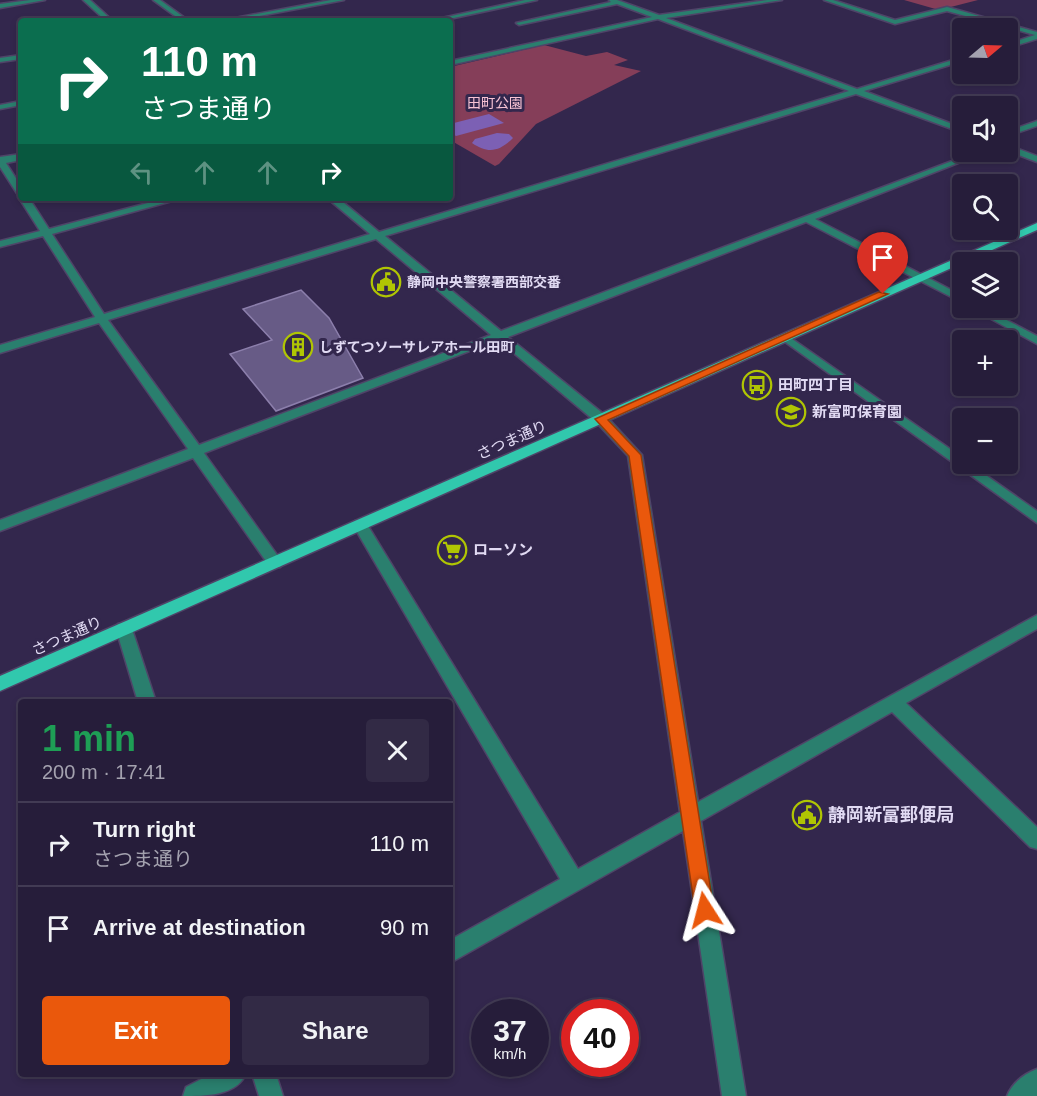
<!DOCTYPE html>
<meta charset="utf-8">
<style>
:root{--surface:#261d3a;--page:#322a45;--text:#f1f3f6;--muted:#a4a2af;--line:#423b54;--accent:#ea580c}
body{margin:0;font-family:Helvetica,"Noto Sans JP",sans-serif;background:var(--page);color:var(--text);height:100vh;display:flex;flex-direction:column;font-size:22px;white-space:nowrap}
*{box-sizing:border-box;margin:0}
p{font-size:20px;color:var(--muted)}
.icon{flex:none;width:33px;height:33px;fill:none;stroke:currentColor;stroke-width:2;stroke-linecap:round;stroke-linejoin:round}
.map{position:relative;flex:1;overflow:hidden}
.drawer{position:absolute;left:18px;top:699px;width:435px;height:378px;display:flex;flex-direction:column;background:var(--surface);border-radius:6px;box-shadow:0 3px 9px #0003,0 0 0 2px var(--line)}
.drawer>*{flex:none}
.top-card{position:absolute;left:18px;top:18px;width:435px;height:183px;border-radius:6px;box-shadow:0 3px 9px #0003,0 0 0 2px var(--line);background:#0b6e4f;color:#fff;overflow:hidden}
.needle{width:39px;rotate:71deg}
.controls{position:absolute;left:952px;top:18px;display:grid;gap:12px}
.controls a{display:grid;place-items:center;width:66px;height:66px;border-radius:6px;background:var(--surface);box-shadow:0 3px 9px #0003,0 0 0 2px var(--line);font-size:30px}
.speed{position:absolute;left:471px;top:999px;display:flex;gap:12px;font-size:30px;font-weight:700;text-align:center}
.speed>*{display:grid;place-content:center;width:78px;height:78px;border-radius:50%;background:var(--surface);box-shadow:0 3px 9px #0003,0 0 0 2px var(--line);line-height:1}
.speed small{font-size:15px;font-weight:400}
.speed .limit{border:9px solid #d22;background:#fff;color:#111}
.pin{position:absolute;display:grid;place-items:center;width:51px;height:51px;color:#fff;margin:-62px -26px;border-radius:50% 50% 50% 0;rotate:-45deg;box-shadow:0 0 6px #0007}
.pin .icon{rotate:45deg}
.me{position:absolute;width:66px;margin:-33px;rotate:351deg;stroke-linejoin:round;filter:drop-shadow(0 0 4px #0008)}
.turn{display:flex;align-items:center;gap:21px;height:126px;padding:0 24px;font-size:27px}
.turn .icon{width:78px;height:78px;stroke-width:2.5}
.turn b{display:block;font-size:42px;line-height:51px}
.lanes{display:flex;align-items:center;height:57px;padding:0 24px;background:#0003;justify-content:center;gap:30px;direction:ltr}
.lanes .off{opacity:.35}
.round{display:grid;place-items:center;flex:none;width:63px;height:63px;border-radius:6px;background:var(--page)}
.head{display:flex;align-items:center;justify-content:space-between;height:102px;padding:0 24px}
h1{font-size:36px;font-weight:800;line-height:45px;color:#1e9e55}
.action{display:flex;gap:12px;margin-top:auto;padding:12px 24px}
.action a{flex:1;height:69px;border-radius:6px;background:var(--accent);color:#fff;font-size:24px;font-weight:800;line-height:69px;text-align:center}
.action a+a{background:var(--page);color:var(--text)}
ul{padding:0;list-style:none}
li{display:flex;align-items:center;gap:18px;height:84px;padding:0 24px;border-top:2px solid var(--line)}
li div{flex:1}
li b{display:block;font-size:22px}
li em{font-style:normal}
.map>svg:first-child{display:block}
.green{fill:#853e59}
.water{fill:#7c60b4}
.building{fill:#675b86;stroke:#8c7fac;stroke-width:1.5}
.lines{fill:none;stroke-linecap:round;stroke-linejoin:round}
.minor-casing{stroke:#4f4468;stroke-width:3}
.major-casing{stroke:#4f4468;stroke-width:3}
.minor{fill:#2a7f6e;fill-rule:evenodd}
.major{fill:#31c8ad;fill-rule:evenodd}
.route{fill:#ea580c;stroke:#983908;stroke-width:1.5}
.labels{text-anchor:middle;stroke-width:6;stroke-linejoin:round;paint-order:stroke}
.far-park-label{font-size:14px;fill:#f8c3d4;stroke:#33274d}
.far-poi-label{font-size:14px;font-weight:bold;fill:#e1daf3;stroke:#33274d;text-anchor:start}
.poi-label{font-size:15px;font-weight:bold;fill:#e1daf3;stroke:#33274d;text-anchor:start}
.street-label{font-size:15px;fill:#e1daf3;stroke:#33274d}
.near-poi-label{font-size:18px;font-weight:bold;fill:#e1daf3;stroke:#33274d;text-anchor:start}
</style>
<div class="map">
<svg width="1037" height="1096" viewBox="0 0 1037 1096">
<rect width="100%" height="100%" fill="#33274d"/>
<g class="green">
<path d="M904,0H978L939,10Z"/>
<path d="M544,45L586,56L607,52L628,60L614,65L641,71L536,124L499,164L495,166L450,140V67Z"/>
</g>
<g class="water">
<path d="M489,114L504,123L456,136L450,132V124Z"/>
<path d="M497,133L509,134L513,138C499,152 488,154 472,143L475,139Z"/>
</g>
<path class="building" d="M301,290L329,318L363,378L276,411L230,354L272,340L243,309Z"/>
<g class="lines">
<g class="minor-casing">
<g id="minor">
<path d="M30,0H45L0,8V4Z"/>
<path d="M83,0H90L113,21H106Z"/>
<path d="M153,0H160L189,21H182Z"/>
<path d="M331,0H344L233,21H219Z"/>
<path d="M525,0H537L440,21H428Z"/>
<path d="M609,0H617L659,15L767,0H782L666,18L857,89L963,57V61L864,91L963,128V133L856,94L385,236L501,331L976,152H986L815,219L963,296V303L806,222L508,337L606,416L642,455L698,802L1037,615V629L906,703L1037,827V849L1030,847L892,712L701,821L746,1096H722L683,831L450,963V940L560,879L353,525L355,521H365L578,869L680,812L628,456L596,422L498,340L204,453L280,559L283,563L280,567H270L193,458L0,531V520L188,449L99,323L0,353V345L95,317L43,236L0,247V241L40,231L19,198L21,196V198H29L49,229L167,198H183L52,234L104,314L370,234L327,198H338L379,232L849,91L658,19L450,65V61L652,17L617,4L519,25L516,23L611,2ZM376,239L491,335L199,445L108,320Z"/>
<path d="M824,0H833L895,20L947,7L1037,32V39L1008,48V44L1035,35L947,11L895,24Z"/>
<path d="M21,55V59L0,62V58Z"/>
<path d="M21,101V105L0,109V105Z"/>
<path d="M1037,121V126L1008,136V131Z"/>
<path d="M1008,145L1037,156V162L1008,151Z"/>
<path d="M21,154V160L6,163L21,186V196L18,195L0,167V157Z"/>
<path d="M971,308H984L1037,336V344Z"/>
<path d="M785,334L963,458V464H970L1037,511V523L781,339L779,337Z"/>
<path d="M124,623L130,624L132,629L156,702H138L116,629L118,624Z"/>
<path d="M1037,1069V1096H1007C1012,1083 1024,1074 1037,1069Z"/>
<path d="M211,1074H246C236,1096 205,1096 183,1096L186,1087Z"/>
<path d="M252,1074H276L283,1096H259Z"/>
</g>
</g>
<g class="major-casing">
<path id="major" d="M1037,223V230L0,691V676Z"/>
</g>
<use href="#minor" class="minor"/>
<use href="#major" class="major"/>
</g>
<path class="route" d="M879,292L888,294L608,420L641,455L714,910L712,917L705,919L698,917L695,910L629,456L595,419Z"/>
<defs>
<g id="civic-ring" transform="scale(1.5)"><circle r="9.5" fill="#33274d" stroke="#b0c503" stroke-width="1.5"/><path d="M-.6-6.5H3V-4.5H.6V-3L4-1V1h2V6H-6V1h2V-1L-.6-3ZM-1.2 2.5V6h2.4V2.5Z" fill="#b0c503"/></g>
<g id="building-ring" transform="scale(1.5)"><circle r="9.5" fill="#33274d" stroke="#b0c503" stroke-width="1.5"/><path d="M-4-6H4V6H1V3H-1V6H-4ZM-2.5-4.3h1.7v1.8h-1.7ZM.8-4.3h1.7v1.8H.8ZM-2.5-1h1.7V.8h-1.7ZM.8-1h1.7V.8H.8Z" fill="#b0c503"/></g>
<g id="bus-ring" transform="scale(1.5)"><circle r="9.5" fill="#33274d" stroke="#b0c503" stroke-width="1.5"/><path d="M-5-6H5V4H4V6H2V4H-2V6H-4V4H-5ZM-3.5-4V0h7V-4ZM-3.5 1.2v1.5H-2V1.2ZM2 1.2v1.5H3.5V1.2Z" fill="#b0c503"/></g>
<g id="school-ring" transform="scale(1.5)"><circle r="9.5" fill="#33274d" stroke="#b0c503" stroke-width="1.5"/><path d="M0-5L7-2L0 1L-7-2ZM-4 1L0 2.5L4 1V4Q0 6-4 4Z" fill="#b0c503"/></g>
<g id="supermarket-ring" transform="scale(1.5)"><circle r="9.5" fill="#33274d" stroke="#b0c503" stroke-width="1.5"/><path d="M-6-5.5h2.5l.6 2H6L4.5 2H-2.5L-4.4-4H-6ZM-1.5 3.2a1.3 1.3 0 1 0 .1 0ZM3 3.2a1.3 1.3 0 1 0 .1 0Z" fill="#b0c503"/></g>
</defs>
<g fill-rule="evenodd">
<use href="#civic-ring" x="386" y="282"/>
<use href="#building-ring" x="298" y="347"/>
<use href="#bus-ring" x="757" y="385"/>
<use href="#school-ring" x="791" y="412"/>
<use href="#supermarket-ring" x="452" y="550"/>
<use href="#civic-ring" x="807" y="815"/>
</g>
<g class="labels">
<g class="far-park-label">
<text x="495" y="108">田町公園</text>
</g>
<g class="far-poi-label">
<text x="407" y="287">静岡中央警察署西部交番</text>
<text x="319" y="352">しずてつソーサレアホール田町</text>
</g>
<g class="poi-label">
<text x="778" y="390">田町四丁目</text>
<text x="812" y="417">新富町保育園</text>
<text x="473" y="555">ローソン</text>
</g>
<g class="street-label">
<text transform="translate(512 440) rotate(-24)" y="5">さつま通り</text>
<text transform="translate(67 636) rotate(-24)" y="5">さつま通り</text>
</g>
<g class="near-poi-label">
<text x="828" y="821">静岡新富郵便局</text>
</g>
</g>
</svg>
<div class="controls">
<a><svg class="needle" viewBox="-14 -14 28 28"><path d="M0-13l5 13h-10z" fill="#e53935"/><path d="M0 13l5-13h-10z" fill="#a4a2af"/></svg></a>
<a><svg class="icon" aria-label="sound" viewBox="0 0 24 24"><path d="M4 9h4l5-4v14l-5-4H4zM17 9q2 3 0 6"/></svg></a>
<a><svg class="icon" aria-label="search" viewBox="0 0 24 24"><circle cx="10" cy="10" r="6"/><path d="M15 15l6 6"/></svg></a>
<a><svg class="icon" aria-label="layers" viewBox="0 0 24 24"><path d="M12 4l9 5-9 5-9-5zM3 14l9 5 9-5"/></svg></a>
<a>+</a>
<a>−</a>
</div>
<div class="speed"><div>37<small>km/h</small></div><div class="limit">40</div></div>
<div class="pin" style="left:883px;top:294px;background:#d93025"><svg class="icon" aria-label="arrive" viewBox="0 0 24 24"><path d="M6 21V4h12l-3 4 3 4H6"/></svg></div>
<svg class="me" style="left:705px;top:910px" viewBox="-20 -20 40 40"><path d="M0-17L14 15 0 8-14 15z" fill="#ea580c" stroke="#fff" stroke-width="4"/></svg>
<div class="top-card">
<div class="turn"><svg class="icon" aria-label="right" viewBox="0 0 24 24"><path d="M7 20v-9h11M14 6l5 5-5 5"/></svg><div><b>110 m</b>さつま通り</div></div>
<div class="lanes"><svg class="icon off" aria-label="left" viewBox="0 0 24 24"><path d="M17 20v-9H6M10 6l-5 5 5 5"/></svg><svg class="icon off" aria-label="ahead" viewBox="0 0 24 24"><path d="M12 20V5M6 11l6-6 6 6"/></svg><svg class="icon off" aria-label="ahead" viewBox="0 0 24 24"><path d="M12 20V5M6 11l6-6 6 6"/></svg><svg class="icon" aria-label="right" viewBox="0 0 24 24"><path d="M7 20v-9h11M14 6l5 5-5 5"/></svg></div>
</div>
<section class="drawer">
<div class="head"><div><h1>1 min</h1><p>200 m · 17:41</p></div><a class="round"><svg class="icon" aria-label="close" viewBox="0 0 24 24"><path d="M6 6l12 12M18 6L6 18"/></svg></a></div>
<ul>
<li><svg class="icon" aria-label="right" viewBox="0 0 24 24"><path d="M7 20v-9h11M14 6l5 5-5 5"/></svg><div><b>Turn right</b><p>さつま通り</p></div><em>110 m</em></li>
<li><svg class="icon" aria-label="arrive" viewBox="0 0 24 24"><path d="M6 21V4h12l-3 4 3 4H6"/></svg><div><b>Arrive at destination</b></div><em>90 m</em></li>
</ul>
<div class="action"><a>Exit</a><a>Share</a></div>
</section>
</div>
